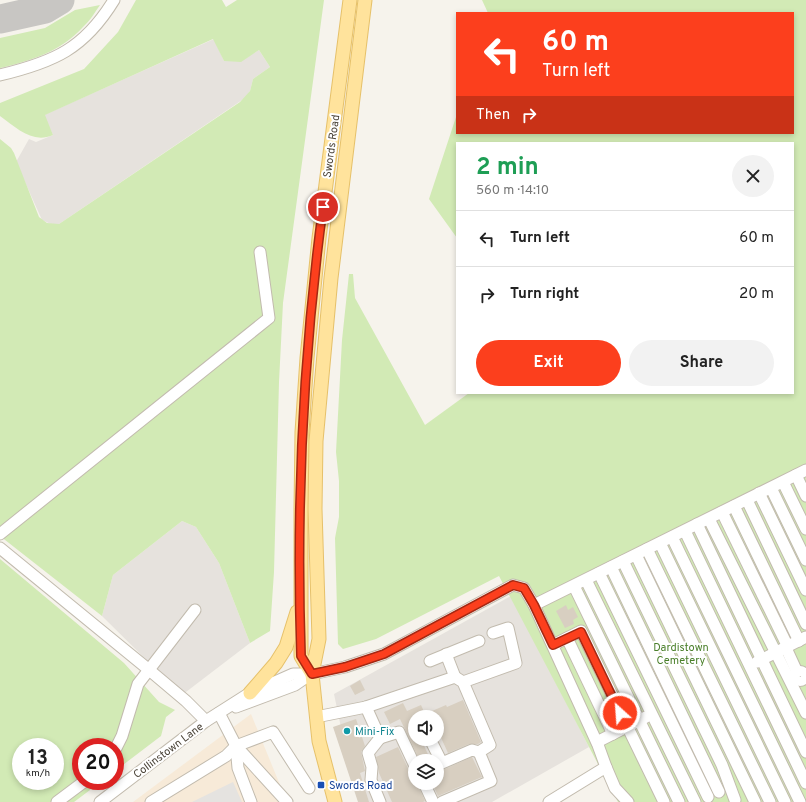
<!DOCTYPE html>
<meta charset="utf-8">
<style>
:root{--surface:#fff;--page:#f2f2f2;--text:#222;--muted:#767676;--line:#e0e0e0;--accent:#fc3f1d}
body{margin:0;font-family:Overpass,sans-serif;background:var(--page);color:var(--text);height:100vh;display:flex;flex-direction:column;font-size:15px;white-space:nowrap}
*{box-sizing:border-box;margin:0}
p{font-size:13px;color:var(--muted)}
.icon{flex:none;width:22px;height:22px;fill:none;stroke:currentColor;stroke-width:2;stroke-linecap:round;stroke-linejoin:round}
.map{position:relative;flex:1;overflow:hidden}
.panel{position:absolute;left:456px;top:142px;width:338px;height:252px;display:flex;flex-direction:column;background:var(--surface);border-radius:0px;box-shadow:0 2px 6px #0003}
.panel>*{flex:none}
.banner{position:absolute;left:456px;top:12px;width:338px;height:122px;border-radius:0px;box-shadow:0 2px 6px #0003;background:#fc3f1d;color:#fff;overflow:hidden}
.buttons{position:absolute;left:408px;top:710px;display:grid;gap:8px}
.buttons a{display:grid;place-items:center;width:36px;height:36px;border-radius:50%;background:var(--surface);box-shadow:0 2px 6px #0003;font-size:20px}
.speed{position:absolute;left:12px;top:738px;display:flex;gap:8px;font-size:20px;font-weight:700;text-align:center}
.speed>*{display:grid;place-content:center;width:52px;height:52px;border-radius:50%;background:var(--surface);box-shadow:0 2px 6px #0003;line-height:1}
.speed small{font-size:10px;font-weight:400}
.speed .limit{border:6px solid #d22;background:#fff;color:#111}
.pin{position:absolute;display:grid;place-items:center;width:34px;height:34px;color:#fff;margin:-17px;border:2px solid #fff;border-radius:50%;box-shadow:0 1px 4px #0007}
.me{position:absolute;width:44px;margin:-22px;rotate:334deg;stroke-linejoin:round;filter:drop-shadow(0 0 3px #0008)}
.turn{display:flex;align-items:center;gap:14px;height:84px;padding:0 20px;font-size:18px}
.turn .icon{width:52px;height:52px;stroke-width:2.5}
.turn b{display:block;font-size:28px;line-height:34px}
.then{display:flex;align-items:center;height:38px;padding:0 20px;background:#0003;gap:8px;font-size:15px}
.round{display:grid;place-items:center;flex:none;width:42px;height:42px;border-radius:21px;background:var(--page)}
.overview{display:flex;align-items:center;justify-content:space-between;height:68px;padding:0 20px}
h1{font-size:24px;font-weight:700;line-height:30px;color:#1e9e55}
.primary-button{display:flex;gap:8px;margin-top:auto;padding:8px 20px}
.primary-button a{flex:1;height:46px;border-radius:24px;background:var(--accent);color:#fff;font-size:16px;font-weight:700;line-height:46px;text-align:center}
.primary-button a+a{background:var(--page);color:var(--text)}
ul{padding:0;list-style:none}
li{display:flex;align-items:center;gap:12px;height:56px;padding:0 20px;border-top:1px solid var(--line)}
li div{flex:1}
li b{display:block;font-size:15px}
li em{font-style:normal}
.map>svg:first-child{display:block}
.commercial{fill:#f7ead8}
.industrial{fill:#e6e2dd;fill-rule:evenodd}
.green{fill:#d2eab5;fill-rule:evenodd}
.parking{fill:#e5e3e0}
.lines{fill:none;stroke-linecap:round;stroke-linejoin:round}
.taxiway{stroke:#c8c6c3;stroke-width:29}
.building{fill:#d8cfc1}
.minor-casing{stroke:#c2bbae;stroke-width:13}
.major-casing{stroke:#e6c16a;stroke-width:15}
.minor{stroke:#fff;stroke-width:11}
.major{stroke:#ffe39c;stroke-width:13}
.route-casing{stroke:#a42913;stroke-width:10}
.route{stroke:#fc3f1d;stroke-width:7}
.culture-dot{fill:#0f9aa8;stroke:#fff;stroke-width:1.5}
.transit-dot{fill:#1a4fb4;stroke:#fff;stroke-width:1.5}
.labels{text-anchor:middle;stroke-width:4;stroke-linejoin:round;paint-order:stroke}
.street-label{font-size:11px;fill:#4b4439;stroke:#fff}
.park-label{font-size:11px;fill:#4a7f2a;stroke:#fff}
.culture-label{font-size:11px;fill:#0d838f;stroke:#fff;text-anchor:start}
.transit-label{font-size:11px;fill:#164399;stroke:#fff;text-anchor:start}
</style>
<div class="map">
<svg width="806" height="802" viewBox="0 0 806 802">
<rect width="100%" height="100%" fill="#f6f3ec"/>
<path class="commercial" d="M251,714L287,802H133Z"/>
<g class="industrial">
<path d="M214,39L224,61H241L259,50L270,67L253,79L250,91L245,98L59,224L53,225L42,220L16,162L29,139L36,142L53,135L44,115Z"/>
<path d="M182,521L196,527L219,563L250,643L182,695L102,616L113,575Z"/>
<path d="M511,596L589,747L492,802H364L348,761L334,694ZM415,717H437V739H415ZM415,761H437V783H415Z"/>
</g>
<g class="green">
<path d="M136,0H222L226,7L237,0H324L283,303L279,382L274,572L270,631L250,643L219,563L196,527L182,521L113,575L102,616L0,536V139L11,148L14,153L39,217L47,223L59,224L240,102L250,91L253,79L270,67L259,50L241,62L224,61L213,39L45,115L53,135C32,144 17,128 0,116V103L84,69L118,32Z"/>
<path d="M482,0H806V802H618L499,576L376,639L343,649L338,644L335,538L339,517V481L336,452L342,340L349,274H353L355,298L425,425L469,393H793V143H457V238L429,199L457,114V133H793V13H488Z"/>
<path d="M100,5C95,12 90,21 83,27C62,51 30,61 0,68V38L45,28L75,10Z"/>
<path d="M0,559L124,663L159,702L175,710L166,717L161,736L115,771V747H81V781H102L74,802H0ZM21,747H55V781H21Z"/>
</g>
<path class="parking" d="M233,782L242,802H192Z"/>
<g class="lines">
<path class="taxiway" d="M0,19L45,9L60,0"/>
</g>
<g class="building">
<path d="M566,605L568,610L573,607L578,617L573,620L574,624L565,628L556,611Z"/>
<path d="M360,680L365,690L355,695L350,686Z"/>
<path d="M463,700L481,742L478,744H469L448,753L437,729V717H415V739H421L431,761H420L400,719L390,724L384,712L403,703L407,711L421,705L425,714L446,705L447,707Z"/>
<path d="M356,719L365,746L361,752L365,771L360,773L369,802H358L333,727Z"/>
<path d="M398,747L415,783H417L425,801L423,802H392L379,773L376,757Z"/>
<path d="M472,757L482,777L438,796L432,783H437V770L445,769Z"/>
</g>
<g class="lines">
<g class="minor-casing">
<g id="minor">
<path d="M0,75C54,62 84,49 114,0"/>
<path d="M796,475L806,496"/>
<path d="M783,482L806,529"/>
<path d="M771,488L806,560"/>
<path d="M759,493L806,590"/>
<path d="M747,500L806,624"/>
<path d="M734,506L799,641"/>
<path d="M722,512L788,647"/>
<path d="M709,519L806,713"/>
<path d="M697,524L806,752"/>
<path d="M685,531L806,783"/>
<path d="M0,534L269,318L260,252"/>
<path d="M672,537L800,802"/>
<path d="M660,543L785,802"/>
<path d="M0,548L148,669L186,701L206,721"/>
<path d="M647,549L770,802"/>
<path d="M636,555L755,802"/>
<path d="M623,561L722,765L735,800"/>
<path d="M611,567L719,792"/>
<path d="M599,573L708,797"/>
<path d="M586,580L695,802"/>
<path d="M574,586L679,802"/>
<path d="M534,605L806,470"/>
<path d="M567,638L613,734"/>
<path d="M553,645L581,631L664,802"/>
<path d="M786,648L797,672"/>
<path d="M446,654L455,677"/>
<path d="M430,661L479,641"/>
<path d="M757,662L806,637"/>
<circle cx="800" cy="676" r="4.5"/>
<path d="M463,682L516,663L508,628L493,633"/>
<path d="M236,707L295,685L311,674"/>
<path d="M366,707L380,738L399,732L415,766"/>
<path d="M219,713L236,746L238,768L251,802"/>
<path d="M316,717L366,707L455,677L463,682L490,745L479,752L491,781L442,802"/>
<path d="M430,739L442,763L472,750L479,752"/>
<path d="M597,742L646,717"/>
<path d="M236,746L287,802"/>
<path d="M115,750L122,736L138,684L195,610"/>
<path d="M606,767L615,788L628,802"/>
<path d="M424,783L433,802"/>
<path d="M57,802L85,781"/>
<path d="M100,802L206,721L250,693L293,674H312L345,667L384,654L513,585L524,588L534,605L598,745L606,767L549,802"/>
<path d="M151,802L226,756L236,746L273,732L309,788"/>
<path d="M380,802L371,780L372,767L368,753L380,738"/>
</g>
</g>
<g class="major-casing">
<g id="major">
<path d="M312,674L301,656V508L302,432L307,358L319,238L350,0"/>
<path d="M250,693L276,663L286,647L297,612"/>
<path d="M335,802L319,741L312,674L319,639L315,509L316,441L331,278L365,0"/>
</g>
</g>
<use href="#minor" class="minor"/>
<use href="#major" class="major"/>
</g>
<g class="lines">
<g class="route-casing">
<path id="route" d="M323,207C303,355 296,506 301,656L312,674L345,667L384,654L513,585L524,588L534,605L553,645L581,632L620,713"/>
</g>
<use href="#route" class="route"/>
</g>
<circle class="culture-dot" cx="347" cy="731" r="4"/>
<rect class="transit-dot" x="317" y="781" width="8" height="8" rx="2"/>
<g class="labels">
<g class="street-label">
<text transform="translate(331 146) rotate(-82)" y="4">Swords Road</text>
<text transform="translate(168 750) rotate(-37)" y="4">Collinstown Lane</text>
</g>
<g class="park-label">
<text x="681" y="651">Dardistown<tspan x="681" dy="13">Cemetery</tspan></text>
</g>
<g class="culture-label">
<text x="355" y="735">Mini-Fix</text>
</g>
<g class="transit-label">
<text x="329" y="789">Swords Road</text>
</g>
</g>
</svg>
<div class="buttons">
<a><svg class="icon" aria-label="sound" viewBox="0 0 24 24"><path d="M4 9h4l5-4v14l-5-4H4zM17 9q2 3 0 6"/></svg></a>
<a><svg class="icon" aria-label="layers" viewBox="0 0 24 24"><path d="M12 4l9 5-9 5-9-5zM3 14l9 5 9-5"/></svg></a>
</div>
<div class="speed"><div>13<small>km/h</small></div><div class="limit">20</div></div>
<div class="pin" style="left:323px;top:207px;background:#d93025"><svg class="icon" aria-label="arrive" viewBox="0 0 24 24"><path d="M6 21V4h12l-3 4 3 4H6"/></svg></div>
<svg class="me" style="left:620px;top:713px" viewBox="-20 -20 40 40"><circle r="17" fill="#fc3f1d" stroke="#fff" stroke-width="3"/><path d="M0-11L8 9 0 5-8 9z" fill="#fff"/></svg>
<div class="banner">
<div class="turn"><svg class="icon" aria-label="left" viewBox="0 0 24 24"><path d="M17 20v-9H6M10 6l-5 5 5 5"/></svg><div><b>60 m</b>Turn left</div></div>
<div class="then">Then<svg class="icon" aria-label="right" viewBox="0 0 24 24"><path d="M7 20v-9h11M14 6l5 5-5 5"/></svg></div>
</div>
<section class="panel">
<div class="overview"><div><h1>2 min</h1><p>560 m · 14:10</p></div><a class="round"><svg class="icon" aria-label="close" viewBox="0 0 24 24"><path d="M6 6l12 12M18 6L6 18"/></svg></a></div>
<ul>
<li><svg class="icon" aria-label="left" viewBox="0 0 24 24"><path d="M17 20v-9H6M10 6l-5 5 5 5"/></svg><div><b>Turn left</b></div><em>60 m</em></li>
<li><svg class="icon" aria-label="right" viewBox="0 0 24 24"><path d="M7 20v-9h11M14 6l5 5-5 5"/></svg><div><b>Turn right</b></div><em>20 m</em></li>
</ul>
<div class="primary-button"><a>Exit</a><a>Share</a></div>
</section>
</div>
